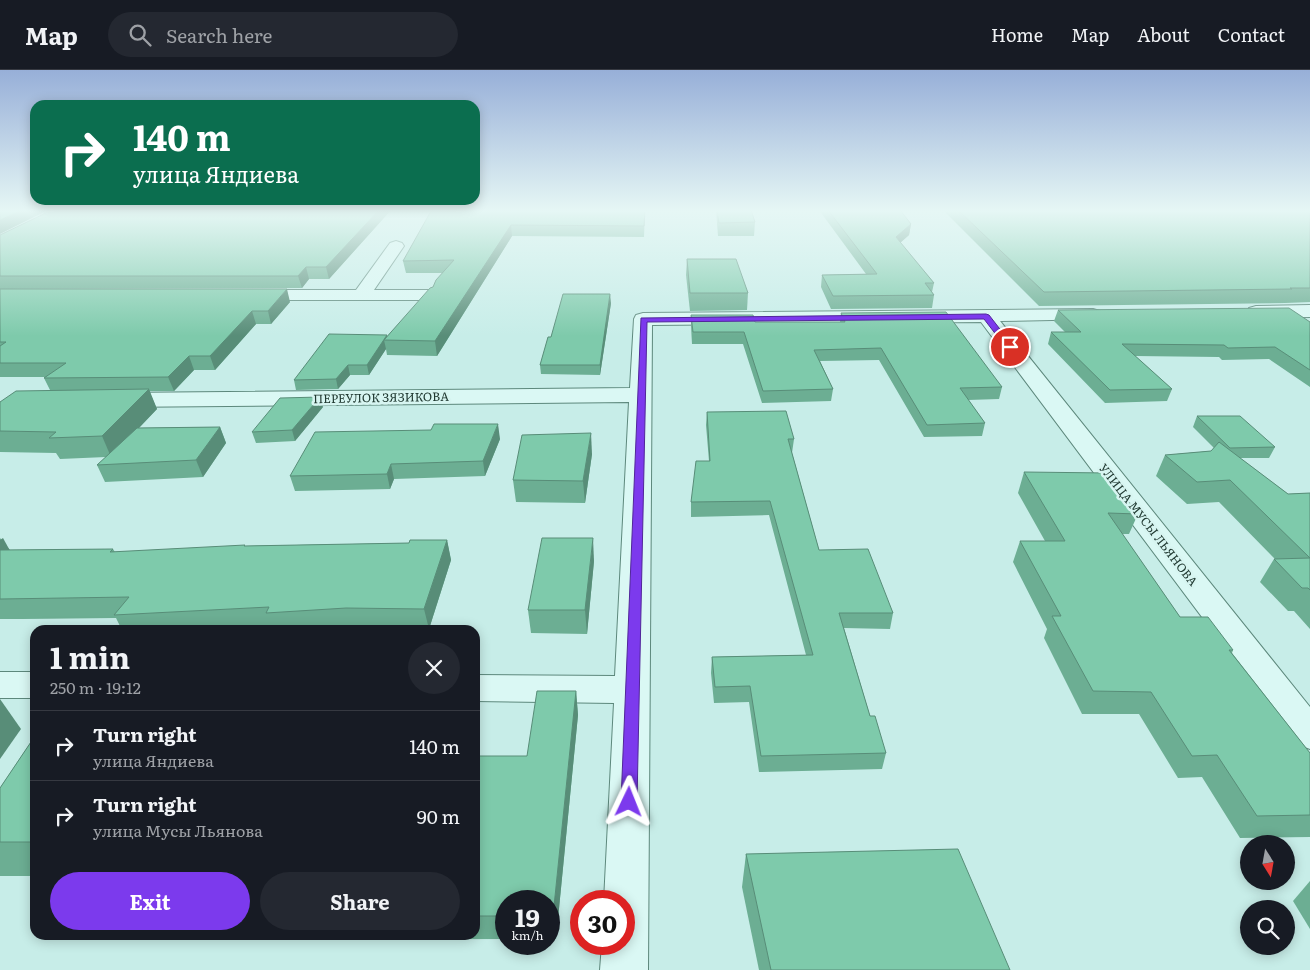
<!DOCTYPE html>
<meta charset="utf-8">
<style>
:root{--surface:#171b24;--page:#242831;--text:#f1f3f6;--muted:#9ea1a6;--line:#363941;--accent:#7c3aed}
body{margin:0;font-family:Literata,serif;background:var(--page);color:var(--text);height:100vh;display:flex;flex-direction:column;font-size:19px;white-space:nowrap}
*{box-sizing:border-box;margin:0}
p{font-size:16px;color:var(--muted)}
.icon{flex:none;width:28px;height:28px;fill:none;stroke:currentColor;stroke-width:2;stroke-linecap:round;stroke-linejoin:round}
.map{position:relative;flex:1;overflow:hidden}
.sheet{position:absolute;left:30px;top:555px;width:450px;height:315px;display:flex;flex-direction:column;background:var(--surface);border-radius:15px;box-shadow:0 2px 12px #0003}
.sheet>*{flex:none}
.hud{position:absolute;left:30px;top:30px;width:450px;height:105px;border-radius:15px;box-shadow:0 2px 12px #0003;background:#0b6e4f;color:#fff;overflow:hidden}
.needle{width:32px;rotate:169deg}
.tools{position:absolute;left:1240px;top:765px;display:grid;gap:10px}
.tools a{display:grid;place-items:center;width:55px;height:55px;border-radius:50%;background:var(--surface);box-shadow:0 2px 12px #0003;font-size:25px}
.speed{position:absolute;left:495px;top:820px;display:flex;gap:10px;font-size:25px;font-weight:700;text-align:center}
.speed>*{display:grid;place-content:center;width:65px;height:65px;border-radius:50%;background:var(--surface);box-shadow:0 2px 12px #0003;line-height:1}
.speed small{font-size:12px;font-weight:400}
.speed .limit{border:8px solid #d22;background:#fff;color:#111}
.pin{position:absolute;display:grid;place-items:center;width:42px;height:42px;color:#fff;margin:-21px;border:2px solid #fff;border-radius:50%;box-shadow:0 1px 5px #0007}
.me{position:absolute;width:55px;margin:-28px;rotate:2deg;stroke-linejoin:round;filter:drop-shadow(0 0 4px #0008)}
.turn{display:flex;align-items:center;gap:18px;height:105px;padding:0 20px;font-size:22px}
.turn .icon{width:65px;height:65px;stroke-width:2.5}
.turn b{display:block;font-size:35px;line-height:42px}
.round{display:grid;place-items:center;flex:none;width:52px;height:52px;border-radius:26px;background:var(--page)}
.headline{display:flex;align-items:center;justify-content:space-between;height:85px;padding:0 20px}
h1{font-size:30px;font-weight:700;line-height:38px}
.primary-button{display:flex;gap:10px;margin-top:auto;padding:10px 20px}
.primary-button a{flex:1;height:58px;border-radius:30px;background:var(--accent);color:#fff;font-size:20px;font-weight:700;line-height:58px;text-align:center}
.primary-button a+a{background:var(--page);color:var(--text)}
ul{padding:0;list-style:none}
li{display:flex;align-items:center;gap:15px;height:70px;padding:0 20px;border-top:1px solid var(--line)}
li div{flex:1}
li b{display:block;font-size:19px}
li em{font-style:normal}
header{display:flex;align-items:center;gap:30px;box-sizing:border-box;height:70px;padding:0 25px;background:var(--surface);border-bottom:1px solid var(--line)}
header strong{font-size:24px}
nav{display:flex;gap:28px;margin-inline-start:auto;font-size:18px}
.search{width:350px;height:45px;background:var(--page);display:flex;align-items:center;gap:12px;box-sizing:border-box;padding:0 18px;border-radius:28px;color:var(--muted);font-size:19px}
.map>svg:first-child{display:block}
.lines{fill:none;stroke-linecap:round;stroke-linejoin:round}
.minor-casing{stroke:#5d887c;stroke-width:2}
.minor{fill:#daf8f4;fill-rule:evenodd}
.wall{fill:#6cae93}
.shaded-wall{fill:#588d78}
.building{fill:#7ecaab;stroke:#588d78}
.route{fill:#7c3aed;stroke:#51269a}
.labels{text-anchor:middle;stroke-width:5;stroke-linejoin:round;paint-order:stroke}
.street-label{font-size:12px;fill:#203931;stroke:#d7f5f1}
</style>
<header>
<strong>Map</strong>
<div class="search"><svg class="icon" aria-label="search" viewBox="0 0 24 24"><circle cx="10" cy="10" r="6"/><path d="M15 15l6 6"/></svg>Search here</div>
<nav><a>Home</a><a>Map</a><a>About</a><a>Contact</a></nav>
</header>
<div class="map">
<svg width="1310" height="900" viewBox="0 0 1310 900">
<rect width="100%" height="100%" fill="#c7ede8"/>
<g class="lines">
<g class="minor-casing">
<g id="minor">
<path d="M396,171L402,173L404,176L374,220H428L434,221L437,225L434,229L428,230H250L244,229L241,225L244,221L250,220H356L390,173Z"/>
<path d="M1310,235V247L1256,248L1249,246L1247,242L1249,238L1256,236Z"/>
<path d="M1093,239L1100,241L1102,245L1100,249L1000,251L1310,637V679L1297,674L981,252L652,255L648,900H600L602,874H624V831H604L614,633L475,631V605L615,606L629,332L115,337L107,335L104,330L107,325L115,323L630,318L634,249L636,245L643,243Z"/>
<rect x="0" y="602" width="35" height="26"/>
</g>
</g>
<use href="#minor" class="minor"/>
</g>
<g class="wall">
<path d="M391,140L329,209H309L302,218L0,219V165Z"/>
<path d="M645,140L644,167L512,166L437,286L387,285L386,279L369,305H350L338,319L296,320L294,310L387,265V267L433,217L443,203H406L403,191L503,141Z"/>
<path d="M716,140H751L755,152L754,166H718Z"/>
<path d="M819,140H900L911,154L909,165L900,173L934,213L932,222L934,225L932,238L831,239L821,217L822,205L866,204Z"/>
<path d="M943,140H1310V232L1285,233L1039,236Z"/>
<path d="M687,189L748,223L747,240L690,241L686,205Z"/>
<path d="M0,219L290,232L271,254H256L215,300H194L174,321H149L157,339L139,358L220,357L226,373L203,407L105,412L97,395L106,387L60,389L56,383L0,382V332L50,320L44,308L46,307H0Z"/>
<path d="M611,233L600,305L541,304L540,295L551,267Z"/>
<path d="M1058,240L1310,252V317L1269,289L1222,290L1219,287L1135,286L1172,319L1167,331L1105,333L1048,274L1051,262H1065L1054,251Z"/>
<path d="M841,243L1002,317L999,329L968,330L985,353L982,366L924,367L879,290L820,291L833,319L831,331L762,333L743,274H692L691,256V245L755,252H840Z"/>
<path d="M323,337L295,371L256,373L252,362Z"/>
<path d="M707,342L794,369L792,383L819,480L893,543L890,559L844,558L870,646L886,683L882,699L759,702L749,632L714,633L711,603L712,587L806,585L769,445L691,447V432L709,391L706,355Z"/>
<path d="M1197,346L1275,377L1269,388H1240L1288,424L1310,423V559L1294,541H1288L1260,512L1274,489H1275L1219,432L1187,434L1156,406L1165,385L1211,381L1214,378L1193,357Z"/>
<path d="M500,369L485,406L394,409L390,419L295,421L290,406Z"/>
<path d="M592,384L585,433L516,432L513,410Z"/>
<path d="M1024,402L1138,444L1129,464H1122L1180,547L1233,580L1232,583L1310,683V767L1240,768L1202,707L1178,708L1139,644H1082L1044,568L1047,559L1013,492L1020,471H1045L1018,423Z"/>
<path d="M0,468L10,480L113,479L115,482L246,476L409,473L447,470L451,490L429,559H352L328,560H272L271,557L219,560H122L116,548L23,549H0Z"/>
<path d="M594,491L587,564L531,563L528,540Z"/>
<path d="M576,621L578,645L556,869H549V831H506V869L187,870L184,865H475V686H527Z"/>
<path d="M35,666V806H0V718Z"/>
<path d="M746,784L1010,900H759L742,817Z"/>
<path d="M1310,811V859L1293,831Z"/>
</g>
<g class="shaded-wall">
<path d="M22,140H48L0,164V150Z"/>
<path d="M379,140H391L329,209L326,197Z"/>
<path d="M911,154L909,165L894,178L896,167Z"/>
<path d="M511,155L512,166L437,286L435,271Z"/>
<path d="M306,197L309,209L302,218L298,206Z"/>
<path d="M287,219L290,232L271,254L268,241Z"/>
<path d="M610,224L611,233L600,305V295Z"/>
<path d="M252,241L256,254L215,300L210,286Z"/>
<path d="M387,265L388,270H384L386,279L369,305L367,295Z"/>
<path d="M189,286L194,300L174,321L168,307Z"/>
<path d="M348,295L350,305L338,319L336,309Z"/>
<path d="M149,319L157,339L111,387L102,366Z"/>
<path d="M320,327L323,337L295,371L292,360Z"/>
<path d="M498,354L500,369L485,406L483,391Z"/>
<path d="M220,357L226,373L203,407L196,390Z"/>
<path d="M591,363L592,384L585,433L583,411Z"/>
<path d="M391,394L394,409L390,419L387,404Z"/>
<path d="M3,468L14,488L0,499V470Z"/>
<path d="M593,468L594,491L587,564L585,540Z"/>
<path d="M447,470L451,490L429,559L424,539Z"/>
<path d="M576,621L578,645L556,869L553,846Z"/>
<path d="M0,629L21,659L0,689Z"/>
</g>
<g class="building">
<path d="M0,140H22L0,150Z"/>
<path d="M52,140H379L326,197H306L298,206H0V165Z"/>
<path d="M498,140H501L503,141H509L510,140H645L644,156L511,155L435,271L384,270L430,218L433,217L436,210L454,190L403,191L431,141H496Z"/>
<path d="M717,140H751L755,152L719,153Z"/>
<path d="M828,140H900L911,154L896,167L934,213H925L934,225L833,226L822,205L877,204Z"/>
<path d="M958,140H1310V218H1290L1292,219L1044,222Z"/>
<path d="M687,189H736L748,223H690Z"/>
<path d="M0,219H287L268,241H252L210,286H189L168,307L44,308L66,293H0V276L6,272H0Z"/>
<path d="M563,224H610L600,295H540L548,267H551Z"/>
<path d="M1289,238L1310,252V300L1275,277L1228,278L1224,275L1122,274L1172,319L1110,320L1051,262H1081L1058,240Z"/>
<path d="M946,242L1002,317L960,318L985,353L927,355L881,278L814,280L833,319L763,321L744,262H693L691,245H753L755,252H845L841,243Z"/>
<path d="M329,264L387,265L367,295H348L336,309L294,310Z"/>
<path d="M149,319L102,366L49,368L56,362L0,361V332L16,321Z"/>
<path d="M320,327L292,360L252,362L280,328Z"/>
<path d="M786,341L794,369H788L819,480L868,479L893,543H839L870,646H875L886,683L761,686L750,616L715,617L712,587L813,585L770,431L691,432L696,391H710L707,342Z"/>
<path d="M1197,346H1240L1275,377L1230,378Z"/>
<path d="M434,354H498L483,391L391,394L387,404L290,406L315,362L431,360Z"/>
<path d="M220,357L196,390L97,395L137,358Z"/>
<path d="M591,363L583,411L513,410L522,365Z"/>
<path d="M1219,372L1288,424L1310,423V488L1230,410L1197,412L1165,385L1211,381Z"/>
<path d="M1024,402L1108,403L1138,444L1108,443L1180,547H1208L1233,580H1229L1310,683V745L1257,746L1217,685L1192,686L1151,622L1093,621L1052,546H1061L1020,471H1065Z"/>
<path d="M542,468H593L585,540H528Z"/>
<path d="M410,470H447L424,539L346,538L266,543L269,537L114,545L129,527L0,529V480L113,479L110,482L245,475L244,476L409,473Z"/>
<path d="M1310,488V520L1308,518H1302L1274,489Z"/>
<path d="M537,621H576L553,846H549V831H506V846H475V686H527Z"/>
<path d="M35,666V772H0V718Z"/>
<path d="M958,779L1010,900H771L746,784Z"/>
</g>
<linearGradient id="sky" x2="0" y2="1"><stop stop-color="#97afd8"/><stop offset="0.53" stop-color="#e6f7f5"/><stop offset="1" stop-color="#e6f7f5" stop-opacity="0"/></linearGradient>
<rect width="1310" height="266" fill="url(#sky)"/>
<path class="route" d="M986,244L989,245L1013,276V279H1007L984,249L647,252L637,732L635,737L629,739L623,737L621,732L641,248Z"/>
<g class="labels">
<g class="street-label">
<text transform="translate(381 328) rotate(-1)" y="4">ПЕРЕУЛОК ЗЯЗИКОВА</text>
<text transform="translate(1148 455) rotate(52)" y="4">УЛИЦА МУСЫ ЛЬЯНОВА</text>
</g>
</g>
</svg>
<div class="tools">
<a><svg class="needle" viewBox="-14 -14 28 28"><path d="M0-13l5 13h-10z" fill="#e53935"/><path d="M0 13l5-13h-10z" fill="#9ea1a6"/></svg></a>
<a><svg class="icon" aria-label="search" viewBox="0 0 24 24"><circle cx="10" cy="10" r="6"/><path d="M15 15l6 6"/></svg></a>
</div>
<div class="speed"><div>19<small>km/h</small></div><div class="limit">30</div></div>
<div class="pin" style="left:1010px;top:277px;background:#d93025"><svg class="icon" aria-label="arrive" viewBox="0 0 24 24"><path d="M6 21V4h12l-3 4 3 4H6"/></svg></div>
<svg class="me" style="left:629px;top:732px" viewBox="-20 -20 40 40"><path d="M0-17L14 15 0 8-14 15z" fill="#7c3aed" stroke="#fff" stroke-width="4"/></svg>
<div class="hud">
<div class="turn"><svg class="icon" aria-label="right" viewBox="0 0 24 24"><path d="M7 20v-9h11M14 6l5 5-5 5"/></svg><div><b>140 m</b>улица Яндиева</div></div>
</div>
<section class="sheet">
<div class="headline"><div><h1>1 min</h1><p>250 m · 19:12</p></div><a class="round"><svg class="icon" aria-label="close" viewBox="0 0 24 24"><path d="M6 6l12 12M18 6L6 18"/></svg></a></div>
<ul>
<li><svg class="icon" aria-label="right" viewBox="0 0 24 24"><path d="M7 20v-9h11M14 6l5 5-5 5"/></svg><div><b>Turn right</b><p>улица Яндиева</p></div><em>140 m</em></li>
<li><svg class="icon" aria-label="right" viewBox="0 0 24 24"><path d="M7 20v-9h11M14 6l5 5-5 5"/></svg><div><b>Turn right</b><p>улица Мусы Льянова</p></div><em>90 m</em></li>
</ul>
<div class="primary-button"><a>Exit</a><a>Share</a></div>
</section>
</div>
